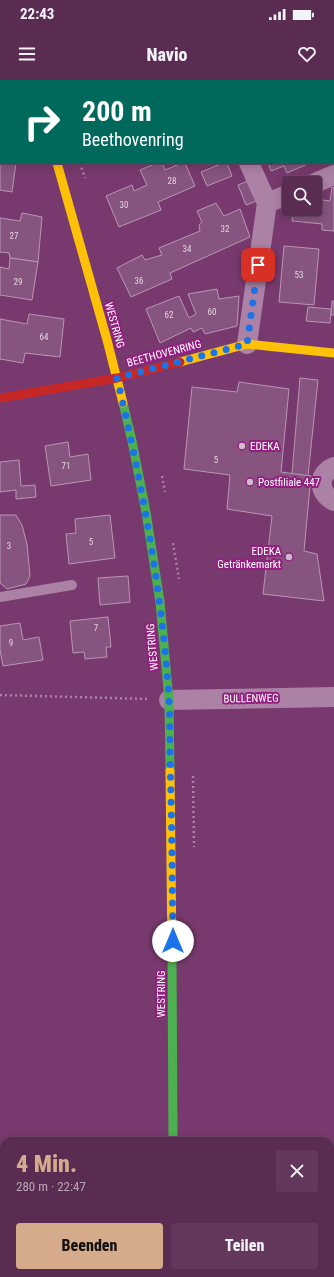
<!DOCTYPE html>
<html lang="de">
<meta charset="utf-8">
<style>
:root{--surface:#5a2c52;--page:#63385c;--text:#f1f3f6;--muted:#b8a7b8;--line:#6f4869;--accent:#d6ab8b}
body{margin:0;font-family:"Roboto Condensed",sans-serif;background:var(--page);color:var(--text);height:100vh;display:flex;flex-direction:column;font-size:15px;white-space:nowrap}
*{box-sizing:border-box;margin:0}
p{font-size:13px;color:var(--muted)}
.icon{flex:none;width:22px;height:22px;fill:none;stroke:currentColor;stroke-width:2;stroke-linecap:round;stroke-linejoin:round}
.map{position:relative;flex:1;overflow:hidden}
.details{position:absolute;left:0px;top:1057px;width:334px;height:140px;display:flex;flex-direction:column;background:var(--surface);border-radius:12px 12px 0 0;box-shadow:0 2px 10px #0003,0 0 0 1px var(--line)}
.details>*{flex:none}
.hud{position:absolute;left:0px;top:0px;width:334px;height:84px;box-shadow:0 2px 10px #0003,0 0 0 1px var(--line);background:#00695c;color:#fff;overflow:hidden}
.tools{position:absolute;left:282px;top:96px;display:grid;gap:8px}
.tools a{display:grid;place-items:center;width:40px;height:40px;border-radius:4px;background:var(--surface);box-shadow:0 2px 10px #0003,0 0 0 1px var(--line);font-size:20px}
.pin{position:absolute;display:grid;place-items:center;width:34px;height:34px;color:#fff;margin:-17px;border-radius:8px;box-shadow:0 2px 6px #0006}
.me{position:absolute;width:44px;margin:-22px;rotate:0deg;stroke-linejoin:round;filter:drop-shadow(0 0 3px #0008)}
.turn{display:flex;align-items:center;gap:14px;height:84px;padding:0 16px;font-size:18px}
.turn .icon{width:52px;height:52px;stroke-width:2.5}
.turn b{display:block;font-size:28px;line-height:34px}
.round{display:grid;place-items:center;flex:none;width:42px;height:42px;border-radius:4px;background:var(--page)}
.head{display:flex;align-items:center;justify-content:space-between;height:68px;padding:0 16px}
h1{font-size:24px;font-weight:800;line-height:30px;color:var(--accent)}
.action{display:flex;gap:8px;margin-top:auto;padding:8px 16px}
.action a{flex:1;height:46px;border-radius:4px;background:var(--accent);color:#111;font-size:16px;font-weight:800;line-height:46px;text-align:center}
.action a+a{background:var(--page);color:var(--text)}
.status{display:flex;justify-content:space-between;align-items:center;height:28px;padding:0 20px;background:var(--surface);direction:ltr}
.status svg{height:11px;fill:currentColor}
header{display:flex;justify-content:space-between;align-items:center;height:52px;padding:0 16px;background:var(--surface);font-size:18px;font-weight:800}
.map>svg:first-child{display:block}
.building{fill:#86547e;stroke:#b996b4}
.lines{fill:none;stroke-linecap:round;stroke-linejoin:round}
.path{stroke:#ab81a5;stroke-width:2.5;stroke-dasharray:2 3;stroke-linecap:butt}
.lane{stroke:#ab81a5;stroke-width:10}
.street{stroke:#ab81a5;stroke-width:20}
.fast{stroke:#4caf50;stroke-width:9}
.slow{stroke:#ffc107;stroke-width:9}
.jam{stroke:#c62828;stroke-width:9}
.route{stroke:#1a73e8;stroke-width:7;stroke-dasharray:0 12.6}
.poi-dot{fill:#d0bacc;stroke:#92207f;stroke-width:1.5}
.labels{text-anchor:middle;stroke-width:4;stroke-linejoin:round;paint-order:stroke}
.number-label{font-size:9px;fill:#e1d4df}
.street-label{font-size:11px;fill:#fff;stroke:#92207f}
.poi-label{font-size:11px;fill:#fff;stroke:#92207f;text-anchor:start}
</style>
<div class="status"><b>22:43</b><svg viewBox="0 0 49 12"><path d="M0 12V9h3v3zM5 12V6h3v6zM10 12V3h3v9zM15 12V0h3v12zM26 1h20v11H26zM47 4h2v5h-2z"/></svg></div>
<header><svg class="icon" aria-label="menu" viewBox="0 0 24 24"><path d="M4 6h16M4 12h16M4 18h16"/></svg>Navio<svg class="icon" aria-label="heart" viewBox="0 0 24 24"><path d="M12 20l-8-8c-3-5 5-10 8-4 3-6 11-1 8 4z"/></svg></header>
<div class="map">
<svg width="334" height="1197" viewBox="0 0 334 1197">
<rect width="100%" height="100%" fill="#783a6e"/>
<g class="building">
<path d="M62,0H119L117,1H62Z"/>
<rect x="333" y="35" width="1" height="38"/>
<path d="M0,79H1V83H16L12,112L0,110Z"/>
<path d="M157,83H162L165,90L182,83H185L195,106L158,122L161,130L119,147L106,116L132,105L134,111L147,105L140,90Z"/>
<path d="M223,83H227L232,96L207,106L201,92Z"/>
<path d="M268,83H310L287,93L284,86L271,91Z"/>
<path d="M248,101L257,121L246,125L238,105Z"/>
<path d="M332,107L334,108V151L322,150V144L292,141L293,129H315V119L330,121Z"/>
<path d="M216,123L224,136L240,129L250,157L170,193L172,199L131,217L117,188L142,175L145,180L162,175L159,168L200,151L199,145L202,142L197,131Z"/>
<path d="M22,133L42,137L38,182L10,178L9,173L0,172V138L20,141Z"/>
<path d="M284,166L319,169L314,225L279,222Z"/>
<path d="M10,178L38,182L32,220L0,215V187L9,189Z"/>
<path d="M217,209L219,219L239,216L237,246L205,254L202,248L193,252L191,248L160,263L146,229L179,216L189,238L196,234L188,214Z"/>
<path d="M332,221H334V235H331Z"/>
<path d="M308,227L331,229L330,243L306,241Z"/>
<path d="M29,234L64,239L60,277L25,273L23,283L0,279V239L27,244Z"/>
<path d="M300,298L318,300L308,396L292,394Z"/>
<path d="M239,302L289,309L281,392L311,396L304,471L317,474L324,521L263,514L272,436L227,429L230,395L184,389L192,307L237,312Z"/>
<path d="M68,362L70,377L88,374L91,400L51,406L45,366Z"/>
<path d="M19,380L21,406L35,405L36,417L16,419V410L0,412V382Z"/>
<path d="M0,435H16L22,445L27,464L30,496L26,504L7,509L0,503Z"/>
<path d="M110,435L115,478L69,484L66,454L76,453L75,439Z"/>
<path d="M128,496L130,522L100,525L98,498Z"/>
<path d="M108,537L111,567H106L107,577L85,579L84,572L73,573L70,541Z"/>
<path d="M20,543L23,560L39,557L43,580L3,586L0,570V546Z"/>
</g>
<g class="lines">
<g class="path">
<path d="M57,0V1"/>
<path d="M276,1L278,0"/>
<path d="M80,83L85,98"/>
<path d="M162,396L165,412"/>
<path d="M173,463L179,499"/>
<path d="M0,615L149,619"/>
<path d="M193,696L194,767"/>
</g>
<path class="lane" d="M0,517L72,505"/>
<g class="street">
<path d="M212,0V1"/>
<path d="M315,103L334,95"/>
<path d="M267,123L289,114"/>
<path d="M247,264L267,123L249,83"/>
<path d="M334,387C317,394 318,413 334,421"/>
<path d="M169,620L334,617"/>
</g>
<g class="fast">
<path d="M33,0V1"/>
<path d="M123,323L132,361L146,432L160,522L169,620L170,691"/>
<path d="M172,878L173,1061"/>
</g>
<g class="slow">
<path d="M57,83L107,260L123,323"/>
<path d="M180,282L247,264L334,273"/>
<path d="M170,691L172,878"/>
<path d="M174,1193V1197"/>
</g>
<path class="jam" d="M0,318L117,298L180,282"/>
</g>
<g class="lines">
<path class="route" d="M173,861C172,800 172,740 170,680C170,660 170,639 169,619C162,511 142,404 117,298L247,264L258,185"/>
</g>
<g class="poi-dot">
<circle cx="242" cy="366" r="4"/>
<circle cx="250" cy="402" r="4"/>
<circle cx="289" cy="477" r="4"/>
</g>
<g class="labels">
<g class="number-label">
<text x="172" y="104">28</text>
<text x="124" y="128">30</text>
<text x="225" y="152">32</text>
<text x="14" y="159">27</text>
<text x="187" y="172">34</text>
<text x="299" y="198">53</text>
<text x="139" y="204">36</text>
<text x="18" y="205">29</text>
<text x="212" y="235">60</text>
<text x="169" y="238">62</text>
<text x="44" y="260">64</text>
<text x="216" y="383">5</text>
<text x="66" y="389">71</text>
<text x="91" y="465">5</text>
<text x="9" y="469">3</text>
<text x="96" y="551">7</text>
<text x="11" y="566">9</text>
</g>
<g class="street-label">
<text transform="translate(115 245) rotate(74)" y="4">WESTRING</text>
<text transform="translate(164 273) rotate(-15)" y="4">BEETHOVENRING</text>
<text transform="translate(152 567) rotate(-95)" y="4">WESTRING</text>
<text transform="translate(251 618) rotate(-1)" y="4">BULLENWEG</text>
<text transform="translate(161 914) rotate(-90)" y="4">WESTRING</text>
</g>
<g class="poi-label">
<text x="250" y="370">EDEKA</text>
<text x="258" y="406">Postfiliale 447</text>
<text x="281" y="475" text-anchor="end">EDEKA<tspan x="281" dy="13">Getränkemarkt</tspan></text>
</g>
</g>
</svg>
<div class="tools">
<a><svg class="icon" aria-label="search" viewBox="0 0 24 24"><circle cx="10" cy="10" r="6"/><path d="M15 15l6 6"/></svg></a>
</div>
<div class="pin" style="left:258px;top:185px;background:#d93025"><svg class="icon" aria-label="arrive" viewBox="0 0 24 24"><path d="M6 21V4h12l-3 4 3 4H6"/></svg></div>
<svg class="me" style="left:173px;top:861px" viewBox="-20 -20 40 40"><circle r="19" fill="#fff"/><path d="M0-13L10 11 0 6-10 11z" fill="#1a73e8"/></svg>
<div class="hud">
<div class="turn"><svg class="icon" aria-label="right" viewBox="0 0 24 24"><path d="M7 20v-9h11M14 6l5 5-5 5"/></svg><div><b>200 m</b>Beethovenring</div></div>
</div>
<section class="details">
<div class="head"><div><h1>4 Min.</h1><p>280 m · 22:47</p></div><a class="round"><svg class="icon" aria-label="close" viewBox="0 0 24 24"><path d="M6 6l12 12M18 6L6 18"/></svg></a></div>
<div class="action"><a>Beenden</a><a>Teilen</a></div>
</section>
</div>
